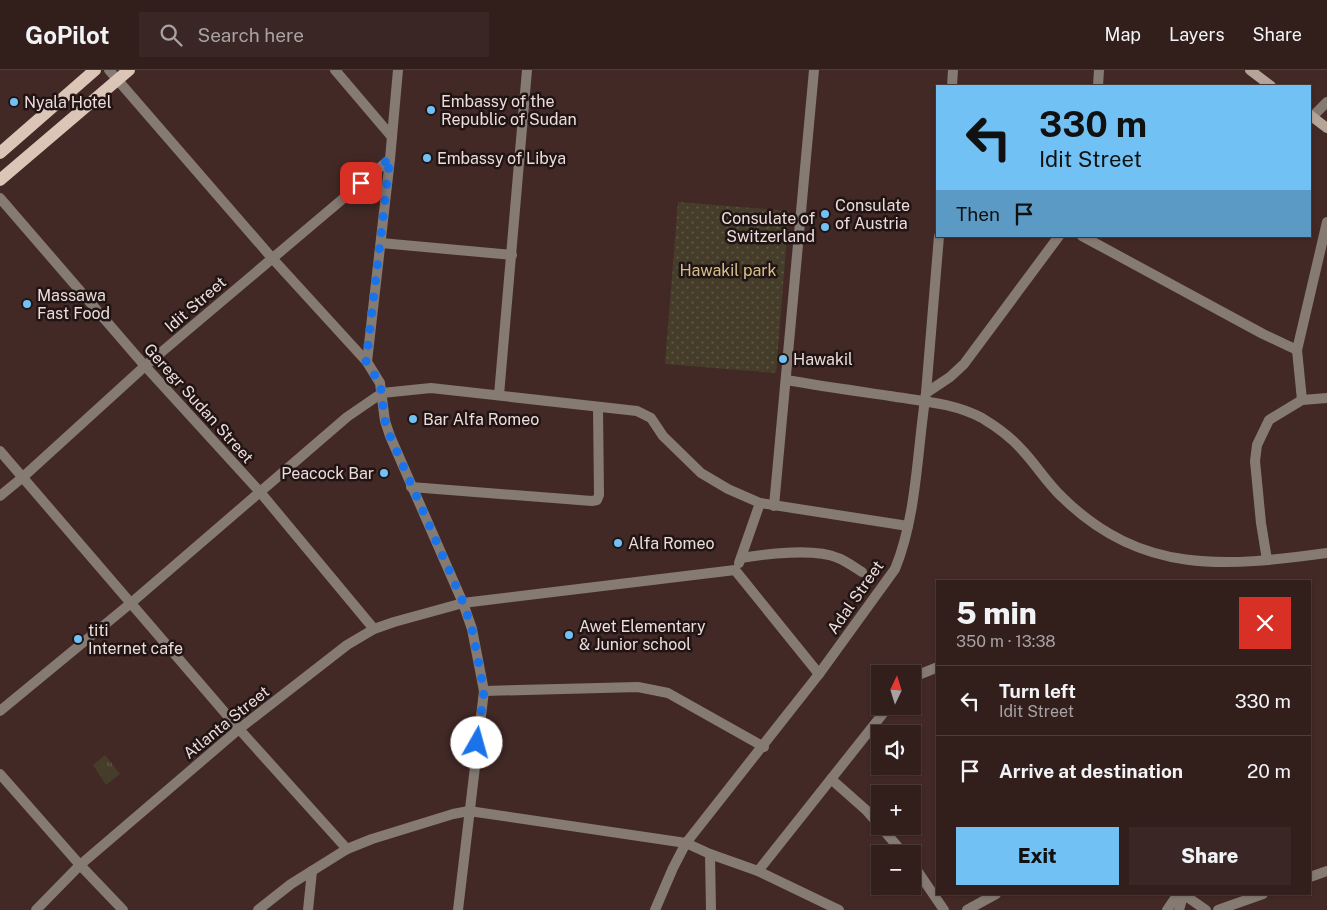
<!DOCTYPE html>
<meta charset="utf-8">
<style>
:root{--surface:#321f1c;--page:#3a2725;--text:#f1f3f6;--muted:#a8a2a3;--line:#4d3d3b;--accent:#71c1f5}
body{margin:0;font-family:"Public Sans",sans-serif;background:var(--page);color:var(--text);height:100vh;display:flex;flex-direction:column;font-size:19px;white-space:nowrap}
*{box-sizing:border-box;margin:0}
p{font-size:16px;color:var(--muted)}
.icon{flex:none;width:28px;height:28px;fill:none;stroke:currentColor;stroke-width:2;stroke-linecap:round;stroke-linejoin:round}
.map{position:relative;flex:1;overflow:hidden}
.side{position:absolute;left:936px;top:510px;width:375px;height:315px;display:flex;flex-direction:column;background:var(--surface);border-radius:0px;box-shadow:0 1px 4px #0004,0 0 0 1px var(--line)}
.side>*{flex:none}
.guide{position:absolute;left:936px;top:15px;width:375px;height:152px;border-radius:0px;box-shadow:0 1px 4px #0004,0 0 0 1px var(--line);background:#71c1f5;color:#111;overflow:hidden}
.needle{width:32px;rotate:4deg}
.fabs{position:absolute;left:871px;top:595px;display:grid;gap:10px}
.fabs a{display:grid;place-items:center;width:50px;height:50px;border-radius:0px;background:var(--surface);box-shadow:0 1px 4px #0004,0 0 0 1px var(--line);font-size:25px}
.pin{position:absolute;display:grid;place-items:center;width:42px;height:42px;color:#fff;margin:-21px;border-radius:10px;box-shadow:0 2px 8px #0006}
.me{position:absolute;width:55px;margin:-28px;rotate:7deg;stroke-linejoin:round;filter:drop-shadow(0 0 4px #0008)}
.turn{display:flex;align-items:center;gap:18px;height:105px;padding:0 20px;font-size:22px}
.turn .icon{width:65px;height:65px;stroke-width:2.5}
.turn b{display:block;font-size:35px;line-height:42px}
.then{display:flex;align-items:center;height:48px;padding:0 20px;background:#0003;gap:10px;font-size:19px}
.round{display:grid;place-items:center;flex:none;width:52px;height:52px;border-radius:0px;background:var(--page)}
.overview{display:flex;align-items:center;justify-content:space-between;height:85px;padding:0 20px}
h1{font-size:30px;font-weight:800;line-height:38px}
.cta{display:flex;gap:10px;margin-top:auto;padding:10px 20px}
.cta a{flex:1;height:58px;border-radius:0px;background:var(--accent);color:#111;font-size:20px;font-weight:800;line-height:58px;text-align:center}
.cta a+a{background:var(--page);color:var(--text)}
ul{padding:0;list-style:none}
li{display:flex;align-items:center;gap:15px;height:70px;padding:0 20px;border-top:1px solid var(--line)}
li div{flex:1}
li b{display:block;font-size:19px}
li em{font-style:normal}
header{display:flex;align-items:center;gap:30px;box-sizing:border-box;height:70px;padding:0 25px;background:var(--surface);border-bottom:1px solid var(--line)}
header strong{font-size:24px}
nav{display:flex;gap:28px;margin-inline-start:auto;font-size:18px}
.search{width:350px;height:45px;background:var(--page);display:flex;align-items:center;gap:12px;box-sizing:border-box;padding:0 18px;border-radius:0px;color:var(--muted);font-size:19px}
.map>svg:first-child{display:block}
.grass{fill:url(#grass-dots)}
.park{fill:url(#park-tufts)}
.lines{fill:none;stroke-linecap:round;stroke-linejoin:round}
.minor{stroke:#857b73;stroke-width:10}
.tertiary{stroke:#857b73;stroke-width:10}
.secondary{stroke:#b5a599;stroke-width:10}
.primary{stroke:#dac5b6;stroke-width:12}
.route{stroke:#1a73e8;stroke-width:9;stroke-dasharray:0 16.2}
.poi-dot{fill:#71c1f5;stroke:#201514;stroke-width:2}
.labels{text-anchor:middle;stroke-width:5;stroke-linejoin:round;paint-order:stroke}
.poi-label{font-size:16px;fill:#eddcd9;stroke:#201514;text-anchor:start}
.park-label{font-size:16px;fill:#d6c088;stroke:#201514}
.street-label{font-size:16px;fill:#eddcd9;stroke:#201514}
</style>
<header>
<strong>GoPilot</strong>
<div class="search"><svg class="icon" aria-label="search" viewBox="0 0 24 24"><circle cx="10" cy="10" r="6"/><path d="M15 15l6 6"/></svg>Search here</div>
<nav><a>Map</a><a>Layers</a><a>Share</a></nav>
</header>
<div class="map">
<svg width="1327" height="840" viewBox="0 0 1327 840">
<defs>
<pattern id="grass-dots" width="8" height="8" patternUnits="userSpaceOnUse" patternTransform="scale(1.25)"><rect width="8" height="8" fill="#453d29"/><path d="M2 2h.1M6 6h.1" fill="none" stroke="#605847" stroke-width="1.8" stroke-linecap="round"/></pattern>
<pattern id="park-tufts" width="24" height="20" patternUnits="userSpaceOnUse" patternTransform="scale(1.25)"><rect width="24" height="20" fill="#453d29"/><path d="M3 7l-1-3M5 7V3M7 7l1-3M15 17l-1-3M17 17v-4M19 17l1-3" fill="none" stroke="#605847"/></pattern>
</defs>
<rect width="100%" height="100%" fill="#422926"/>
<path class="grass" d="M678,132L789,141L776,303L665,294Z"/>
<path class="park" d="M105,685L120,704L106,715L93,695Z"/>
<g class="lines">
<g class="minor">
<path d="M335,0L392,67"/>
<path d="M952,16L953,0"/>
<path d="M1312,47L1327,32"/>
<path d="M0,128L145,296L260,422L374,559"/>
<path d="M1082,166L1263,264L1297,280"/>
<path d="M381,173L512,185"/>
<path d="M367,292L390,89L398,0"/>
<path d="M786,310C821,316 856,321 890,326C921,331 954,333 982,348C997,357 1011,367 1023,381C1037,396 1047,413 1062,427C1141,505 1225,497 1327,483"/>
<path d="M926,323L939,166"/>
<path d="M499,325L527,0"/>
<path d="M1302,330L1297,280L1327,152"/>
<path d="M0,381L239,659L347,779"/>
<path d="M411,417L592,431L597,430L599,425L598,338"/>
<path d="M0,426L23,407L145,296L390,89"/>
<path d="M774,436L814,0"/>
<path d="M741,488C766,484 815,478 838,488C846,491 854,497 862,502"/>
<path d="M1267,490L1261,453L1255,391L1257,375L1269,350L1302,330L1327,328"/>
<path d="M739,493L760,433"/>
<path d="M912,610L918,605L938,597"/>
<path d="M484,621L638,617L668,623L764,677"/>
<path d="M0,641L131,533L347,347L382,323L431,318L637,341L651,348L663,366L701,403L728,419L760,433L908,456"/>
<path d="M0,704L80,795L123,840"/>
<path d="M831,709L866,740L880,756"/>
<path d="M880,756L904,784"/>
<path d="M686,773L710,784L758,801L839,840"/>
<path d="M710,784L711,840"/>
<path d="M912,793L944,840"/>
<path d="M758,801L889,636"/>
<path d="M1183,824L1206,840"/>
<path d="M36,840L80,795L239,659L347,575L374,559L394,552L463,533L735,500L819,604"/>
<path d="M308,840L312,801"/>
<path d="M967,840L996,824"/>
<path d="M1167,840L1178,824"/>
<path d="M1179,840L1183,826"/>
</g>
<g class="tertiary">
<path d="M109,0L272,188L367,292L380,313L385,351L390,366L463,533L472,559L484,621L458,840"/>
<path d="M1098,16L1099,0"/>
<path d="M1310,807L1327,801"/>
<path d="M258,840L291,814L347,779L372,769L453,744L469,741L686,773"/>
<path d="M655,840L673,798L686,773L819,604L895,499C917,446 917,380 926,323L950,307L964,294L1059,166"/>
<path d="M1218,840L1263,824"/>
</g>
<g class="secondary">
<path d="M1250,0L1271,16"/>
<path d="M1310,45L1327,58"/>
</g>
<g class="primary">
<path d="M0,83L95,0"/>
<path d="M0,110L129,0"/>
</g>
</g>
<g class="lines">
<path class="route" d="M361,113L390,88L366,292L380,313L385,351L390,366L463,532L472,559L484,621L477,673"/>
</g>
<g class="poi-dot">
<circle cx="14" cy="32" r="5"/>
<circle cx="431" cy="40" r="5"/>
<circle cx="427" cy="88" r="5"/>
<circle cx="825" cy="144" r="5"/>
<circle cx="825" cy="157" r="5"/>
<circle cx="27" cy="234" r="5"/>
<circle cx="783" cy="289" r="5"/>
<circle cx="413" cy="349" r="5"/>
<circle cx="384" cy="403" r="5"/>
<circle cx="618" cy="473" r="5"/>
<circle cx="569" cy="565" r="5"/>
<circle cx="78" cy="569" r="5"/>
</g>
<g class="labels">
<g class="poi-label">
<text x="441" y="37">Embassy of the<tspan x="441" dy="18">Republic of Sudan</tspan></text>
<text x="24" y="38">Nyala Hotel</text>
<text x="437" y="94">Embassy of Libya</text>
<text x="835" y="141">Consulate<tspan x="835" dy="18">of Austria</tspan></text>
<text x="815" y="154" text-anchor="end">Consulate of<tspan x="815" dy="18">Switzerland</tspan></text>
<text x="37" y="231">Massawa<tspan x="37" dy="18">Fast Food</tspan></text>
<text x="793" y="295">Hawakil</text>
<text x="423" y="355">Bar Alfa Romeo</text>
<text x="374" y="409" text-anchor="end">Peacock Bar</text>
<text x="628" y="479">Alfa Romeo</text>
<text x="579" y="562">Awet Elementary<tspan x="579" dy="18">&amp; Junior school</tspan></text>
<text x="88" y="566">titi<tspan x="88" dy="18">Internet cafe</tspan></text>
</g>
<g class="park-label">
<text x="728" y="206">Hawakil park</text>
</g>
<g class="street-label">
<text transform="translate(195 234) rotate(-41)" y="6">Idit Street</text>
<text transform="translate(199 333) rotate(48)" y="6">Geregr Sudan Street</text>
<text transform="translate(855 527) rotate(-55)" y="6">Adal Street</text>
<text transform="translate(226 652) rotate(-39)" y="6">Atlanta Street</text>
</g>
</g>
</svg>
<div class="fabs">
<a><svg class="needle" viewBox="-14 -14 28 28"><path d="M0-13l5 13h-10z" fill="#e53935"/><path d="M0 13l5-13h-10z" fill="#a8a2a3"/></svg></a>
<a><svg class="icon" aria-label="sound" viewBox="0 0 24 24"><path d="M4 9h4l5-4v14l-5-4H4zM17 9q2 3 0 6"/></svg></a>
<a>+</a>
<a>−</a>
</div>
<div class="pin" style="left:361px;top:113px;background:#d93025"><svg class="icon" aria-label="arrive" viewBox="0 0 24 24"><path d="M6 21V4h12l-3 4 3 4H6"/></svg></div>
<svg class="me" style="left:477px;top:673px" viewBox="-20 -20 40 40"><circle r="19" fill="#fff"/><path d="M0-13L10 11 0 6-10 11z" fill="#1a73e8"/></svg>
<div class="guide">
<div class="turn"><svg class="icon" aria-label="left" viewBox="0 0 24 24"><path d="M17 20v-9H6M10 6l-5 5 5 5"/></svg><div><b>330 m</b>Idit Street</div></div>
<div class="then">Then<svg class="icon" aria-label="arrive" viewBox="0 0 24 24"><path d="M6 21V4h12l-3 4 3 4H6"/></svg></div>
</div>
<section class="side">
<div class="overview"><div><h1>5 min</h1><p>350 m · 13:38</p></div><a class="round" style="background:#d93025;color:#fff"><svg class="icon" aria-label="close" viewBox="0 0 24 24"><path d="M6 6l12 12M18 6L6 18"/></svg></a></div>
<ul>
<li><svg class="icon" aria-label="left" viewBox="0 0 24 24"><path d="M17 20v-9H6M10 6l-5 5 5 5"/></svg><div><b>Turn left</b><p>Idit Street</p></div><em>330 m</em></li>
<li><svg class="icon" aria-label="arrive" viewBox="0 0 24 24"><path d="M6 21V4h12l-3 4 3 4H6"/></svg><div><b>Arrive at destination</b></div><em>20 m</em></li>
</ul>
<div class="cta"><a>Exit</a><a>Share</a></div>
</section>
</div>
